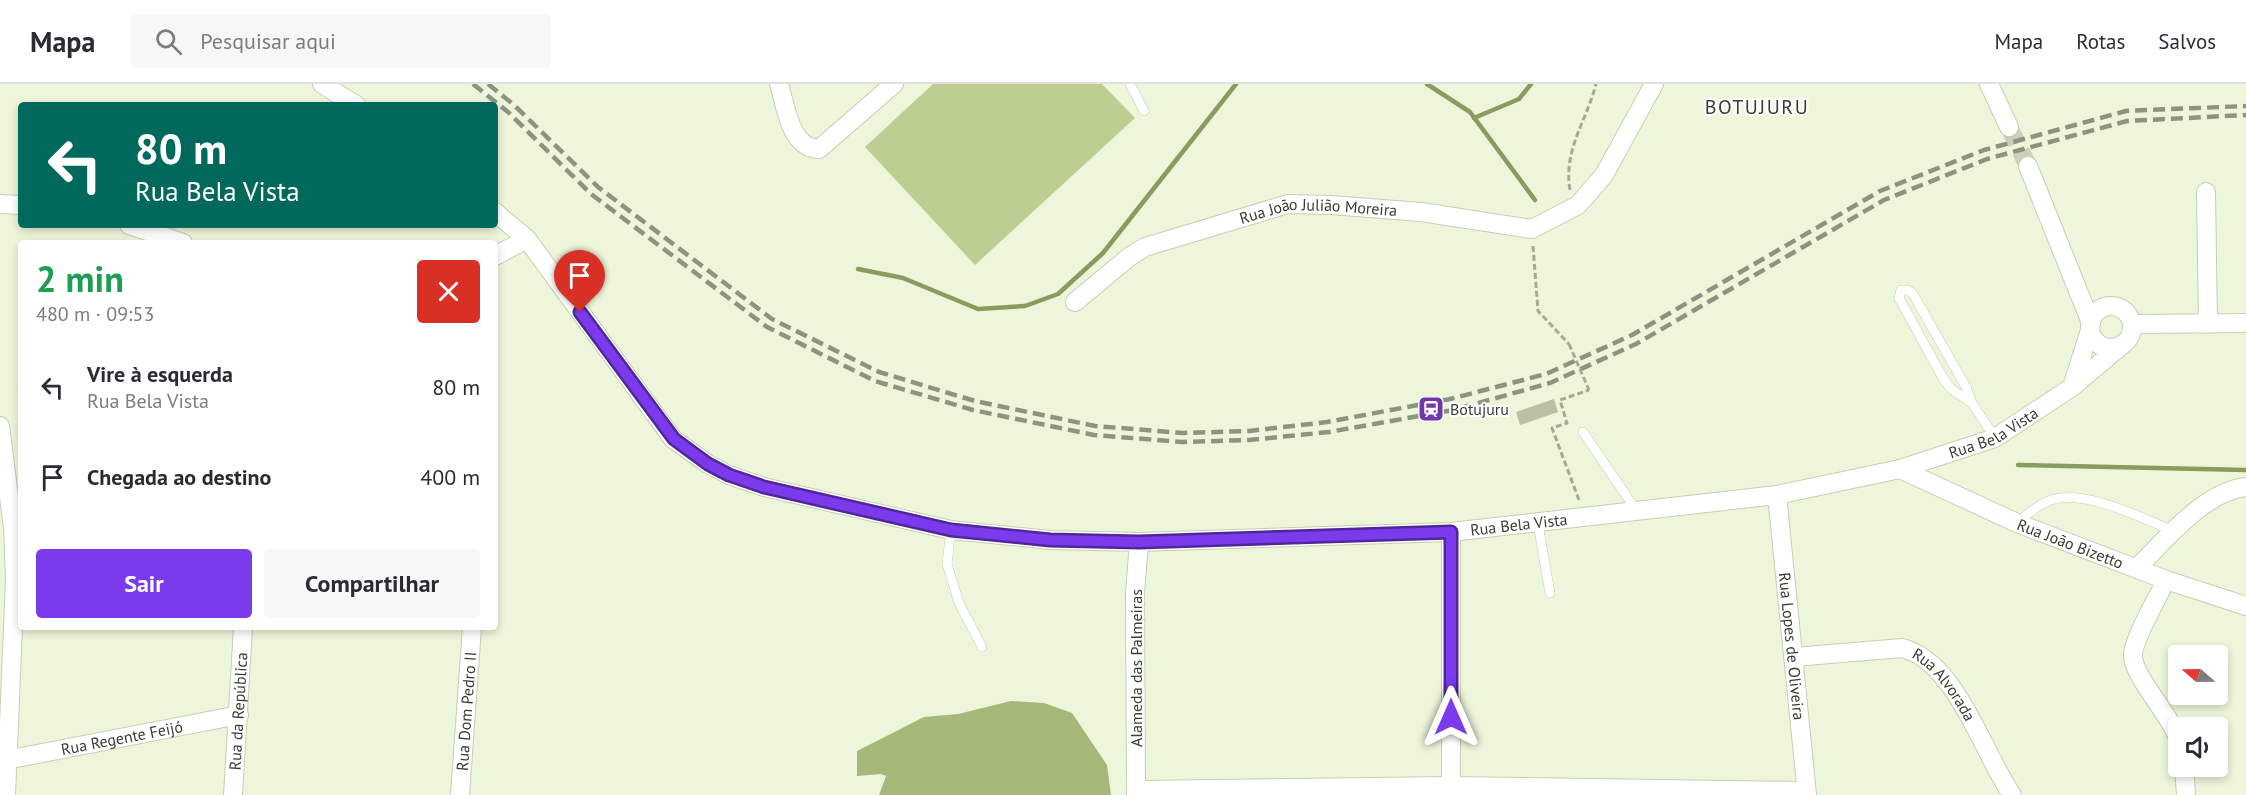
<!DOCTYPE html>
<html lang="pt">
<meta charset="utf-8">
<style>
:root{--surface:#fff;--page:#f7f7f7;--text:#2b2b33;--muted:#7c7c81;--line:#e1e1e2;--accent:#7c3aed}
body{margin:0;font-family:"PT Sans",sans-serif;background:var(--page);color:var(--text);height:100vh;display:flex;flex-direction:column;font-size:22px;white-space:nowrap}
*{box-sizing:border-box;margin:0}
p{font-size:20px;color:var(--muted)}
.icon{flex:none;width:33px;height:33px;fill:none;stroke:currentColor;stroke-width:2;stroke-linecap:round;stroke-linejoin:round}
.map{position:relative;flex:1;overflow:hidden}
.drawer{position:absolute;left:18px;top:156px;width:480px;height:390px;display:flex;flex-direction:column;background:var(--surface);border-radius:6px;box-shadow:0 3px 9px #0003}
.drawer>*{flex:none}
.top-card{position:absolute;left:18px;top:18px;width:480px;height:126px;border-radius:6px;box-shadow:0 3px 9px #0003;background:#00695c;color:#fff;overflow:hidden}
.needle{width:39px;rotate:290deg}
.tools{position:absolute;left:2168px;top:561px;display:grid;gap:12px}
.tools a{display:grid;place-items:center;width:60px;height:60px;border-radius:6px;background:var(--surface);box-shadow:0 3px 9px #0003;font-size:30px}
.pin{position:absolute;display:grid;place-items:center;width:51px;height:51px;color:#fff;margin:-62px -26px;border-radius:50% 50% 50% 0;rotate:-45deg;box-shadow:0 0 6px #0007}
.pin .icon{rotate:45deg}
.me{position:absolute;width:66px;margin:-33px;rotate:0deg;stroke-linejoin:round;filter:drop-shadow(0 0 4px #0008)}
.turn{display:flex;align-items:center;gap:21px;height:126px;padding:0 18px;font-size:27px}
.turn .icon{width:78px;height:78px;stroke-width:2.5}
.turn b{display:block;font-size:42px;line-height:51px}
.round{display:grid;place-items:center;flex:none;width:63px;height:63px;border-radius:6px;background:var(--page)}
.summary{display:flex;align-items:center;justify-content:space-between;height:102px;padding:0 18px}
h1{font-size:36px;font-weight:700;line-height:45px;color:#1e9e55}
.primary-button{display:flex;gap:12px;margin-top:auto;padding:12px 18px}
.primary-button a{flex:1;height:69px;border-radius:6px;background:var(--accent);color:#fff;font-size:24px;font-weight:700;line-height:69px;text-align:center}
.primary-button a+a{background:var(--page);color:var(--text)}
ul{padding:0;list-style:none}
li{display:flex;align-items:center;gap:18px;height:90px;padding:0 18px}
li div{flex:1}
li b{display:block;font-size:22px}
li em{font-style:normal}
header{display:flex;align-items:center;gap:36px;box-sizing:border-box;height:84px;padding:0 30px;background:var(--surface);border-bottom:2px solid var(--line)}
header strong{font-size:28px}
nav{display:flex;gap:33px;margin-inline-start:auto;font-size:21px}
.search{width:420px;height:54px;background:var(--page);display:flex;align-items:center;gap:15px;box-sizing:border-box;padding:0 21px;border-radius:6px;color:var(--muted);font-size:22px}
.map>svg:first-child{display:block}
.green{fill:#bcce91}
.forest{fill:#a6b87a}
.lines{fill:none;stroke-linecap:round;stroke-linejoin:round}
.stream{stroke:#8a9b5f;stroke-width:4.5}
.building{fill:#b8c0a6}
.street-tunnel{stroke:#c9d1b9;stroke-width:18;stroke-dasharray:18 9;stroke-linecap:butt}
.lane-casing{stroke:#c6cfb4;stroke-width:10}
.street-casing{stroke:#c6cfb4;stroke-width:20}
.path{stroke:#a3aa95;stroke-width:3;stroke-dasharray:6 3;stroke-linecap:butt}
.lane{stroke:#fff;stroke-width:9}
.street{stroke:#fff;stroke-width:18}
.rail{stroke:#8c9380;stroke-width:4.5;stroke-dasharray:12 6;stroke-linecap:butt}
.path-bridge{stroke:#a3aa95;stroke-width:3;stroke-dasharray:6 3;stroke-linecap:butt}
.route-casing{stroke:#51269a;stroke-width:15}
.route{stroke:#7c3aed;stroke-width:10}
.labels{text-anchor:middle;stroke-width:4.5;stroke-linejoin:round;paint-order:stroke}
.street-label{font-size:16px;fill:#393d32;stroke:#fff}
.poi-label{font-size:16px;fill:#393d32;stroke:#fff;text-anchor:start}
.quarter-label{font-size:20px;letter-spacing:1.5px;fill:#393d32;stroke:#fff}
</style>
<header>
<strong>Mapa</strong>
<div class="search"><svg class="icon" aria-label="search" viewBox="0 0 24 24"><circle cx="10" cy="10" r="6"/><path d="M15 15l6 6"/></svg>Pesquisar aqui</div>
<nav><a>Mapa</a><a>Rotas</a><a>Salvos</a></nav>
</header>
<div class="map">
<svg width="2246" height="711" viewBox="0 0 2246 711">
<rect width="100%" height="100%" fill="#edf6db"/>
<path class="green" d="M933,0H1102L1135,34L975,181L865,63Z"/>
<path class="forest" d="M1011,617L1044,619L1072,629L1107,681L1111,711H879L886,692L881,690L857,692V667L924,633L958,630Z"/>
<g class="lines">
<g class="stream">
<path d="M1427,0L1470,28L1535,116"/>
<path d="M1474,34L1519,15L1531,0"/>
<path d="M858,185L903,194L978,225L1025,222L1058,210L1103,169L1236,0"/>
<path d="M2018,381L2246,386"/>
</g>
</g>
<path class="building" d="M1554,315L1558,328L1520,341L1516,328Z"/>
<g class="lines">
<path class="street-tunnel" d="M2009,43L2028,82"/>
<g class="lane-casing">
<g id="lane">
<path d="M1130,0L1144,27"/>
<path d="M1972,319L1951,305L1943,294L1899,214L1901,206H1908L1913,210L1966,303L1972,319L1995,354"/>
<path d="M1583,348L1638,429"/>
<path d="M2017,439C2025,433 2034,424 2044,419C2078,400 2140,434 2174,447"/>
<path d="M1538,440L1550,509"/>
<path d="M951,446L947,480L959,519L982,563"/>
</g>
</g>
<g class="street-casing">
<g id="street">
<path d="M322,0L356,21"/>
<path d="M779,0C786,23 790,64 819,65L894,0"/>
<path d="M1989,0L2009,43"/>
<path d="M2028,82L2091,239"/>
<path d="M2206,108L2208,240"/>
<path d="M0,120L21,121"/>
<path id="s1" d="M495,128L527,155L673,355L708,380L729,391L764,403L951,446L1050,456L1139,458L1451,448L1777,411L1900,385L1995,354L2072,303L2123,260"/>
<path d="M129,141L183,159"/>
<path d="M495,172L527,155"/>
<path id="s2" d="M1075,218L1129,173L1145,163L1288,120L1331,121L1421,128L1532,145L1578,121L1604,91L1654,0"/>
<circle cx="2111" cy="243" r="21"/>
<path d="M2132,240L2246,239"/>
<path d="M2072,303L2090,246"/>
<path d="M0,342L13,444L15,496L6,711"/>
<path id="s3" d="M1900,385L2017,439L2166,496L2246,522"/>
<path id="s4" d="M1777,411L1807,711"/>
<path d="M2137,484C2165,456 2205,407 2246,403"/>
<path d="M2166,496C2157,515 2136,550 2133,569C2130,589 2170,630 2178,654"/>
<path id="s5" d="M1794,573L1902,564C1956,577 1983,669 2012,711"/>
<path id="s6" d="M6,676L239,631"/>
<path d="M2184,682L2186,711"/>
<path d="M1137,706L1451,702L1806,707"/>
<path id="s7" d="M233,711L243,543"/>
<path id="s8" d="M460,711L472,543"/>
<path d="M1136,711L1135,509L1139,458"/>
<path d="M1451,711V448"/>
</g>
</g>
<g class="path">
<path d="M1570,106C1563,66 1587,36 1596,0"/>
<path d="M1533,162L1538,227L1569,260"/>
<path d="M1579,416L1552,344L1567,339L1560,316L1589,306"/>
</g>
<use href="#lane" class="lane"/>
<use href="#street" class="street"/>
<g class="rail">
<path d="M473,0L508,28L591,110L767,243L875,297L973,326L1094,351L1182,358L1249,356L1329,348L1453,326L1550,299L1636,260L1884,116L1987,75L2127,37L2246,31"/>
<path d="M488,0L514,21L598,103L772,235L879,288L975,317L1095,342L1183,349L1249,347L1327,338L1450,315L1546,290L1632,251L1880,107L1984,66L2126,27L2246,22"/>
</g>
<path class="path-bridge" d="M1569,260L1589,306"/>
</g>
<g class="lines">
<g class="route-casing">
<path id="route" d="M580,228L674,355L708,380L729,391L764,403L951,446L1050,456L1139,458L1451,448V633"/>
</g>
<use href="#route" class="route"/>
</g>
<defs>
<g id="station-square" transform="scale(1.35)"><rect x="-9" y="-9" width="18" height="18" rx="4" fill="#7337ad" stroke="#fff"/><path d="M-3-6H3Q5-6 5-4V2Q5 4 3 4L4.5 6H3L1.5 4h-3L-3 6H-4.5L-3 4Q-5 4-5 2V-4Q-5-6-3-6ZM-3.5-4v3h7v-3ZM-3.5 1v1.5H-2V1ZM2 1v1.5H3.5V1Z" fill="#fff"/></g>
</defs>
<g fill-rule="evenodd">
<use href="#station-square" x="1431" y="325"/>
</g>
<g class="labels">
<g class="street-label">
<text dy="6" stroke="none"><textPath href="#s2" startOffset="268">Rua João Julião Moreira</textPath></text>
<text dy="6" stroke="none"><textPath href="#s1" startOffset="1640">Rua Bela Vista</textPath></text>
<text dy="6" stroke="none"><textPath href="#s1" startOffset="1154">Rua Bela Vista</textPath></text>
<text dy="6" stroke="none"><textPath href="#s3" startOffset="186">Rua João Bizetto</textPath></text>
<text dy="6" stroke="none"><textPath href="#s4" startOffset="152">Rua Lopes de Oliveira</textPath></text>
<text transform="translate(1136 584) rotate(-90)" y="6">Alameda das Palmeiras</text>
<text dy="6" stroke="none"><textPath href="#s5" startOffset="166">Rua Alvorada</textPath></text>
<text dy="6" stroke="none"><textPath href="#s7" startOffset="84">Rua da República</textPath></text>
<text dy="6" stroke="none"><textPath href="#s8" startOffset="84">Rua Dom Pedro II</textPath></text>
<text dy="6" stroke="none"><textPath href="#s6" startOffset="118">Rua Regente Feijó</textPath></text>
</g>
<g class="poi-label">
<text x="1450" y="331">Botujuru</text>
</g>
<g class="quarter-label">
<text x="1757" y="30">BOTUJURU</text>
</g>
</g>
</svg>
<div class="tools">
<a><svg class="needle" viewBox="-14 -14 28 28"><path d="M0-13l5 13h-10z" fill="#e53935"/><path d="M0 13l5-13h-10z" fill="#7c7c81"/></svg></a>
<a><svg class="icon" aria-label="sound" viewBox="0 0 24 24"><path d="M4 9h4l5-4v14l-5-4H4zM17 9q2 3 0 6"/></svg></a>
</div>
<div class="pin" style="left:580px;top:228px;background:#d93025"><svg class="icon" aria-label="arrive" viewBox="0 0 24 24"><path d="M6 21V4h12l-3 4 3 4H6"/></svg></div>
<svg class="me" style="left:1451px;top:633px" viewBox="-20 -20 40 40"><path d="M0-17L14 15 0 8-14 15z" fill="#7c3aed" stroke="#fff" stroke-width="4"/></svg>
<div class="top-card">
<div class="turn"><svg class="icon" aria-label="left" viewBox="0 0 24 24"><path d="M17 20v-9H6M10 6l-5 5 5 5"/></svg><div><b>80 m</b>Rua Bela Vista</div></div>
</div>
<section class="drawer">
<div class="summary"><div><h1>2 min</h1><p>480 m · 09:53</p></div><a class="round" style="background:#d93025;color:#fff"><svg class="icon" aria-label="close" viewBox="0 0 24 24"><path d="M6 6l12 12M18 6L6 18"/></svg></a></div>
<ul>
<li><svg class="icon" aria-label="left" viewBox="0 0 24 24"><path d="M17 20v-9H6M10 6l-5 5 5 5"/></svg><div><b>Vire à esquerda</b><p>Rua Bela Vista</p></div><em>80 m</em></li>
<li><svg class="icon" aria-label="arrive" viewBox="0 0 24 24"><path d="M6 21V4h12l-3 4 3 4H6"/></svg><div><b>Chegada ao destino</b></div><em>400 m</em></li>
</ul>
<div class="primary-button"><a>Sair</a><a>Compartilhar</a></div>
</section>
</div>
